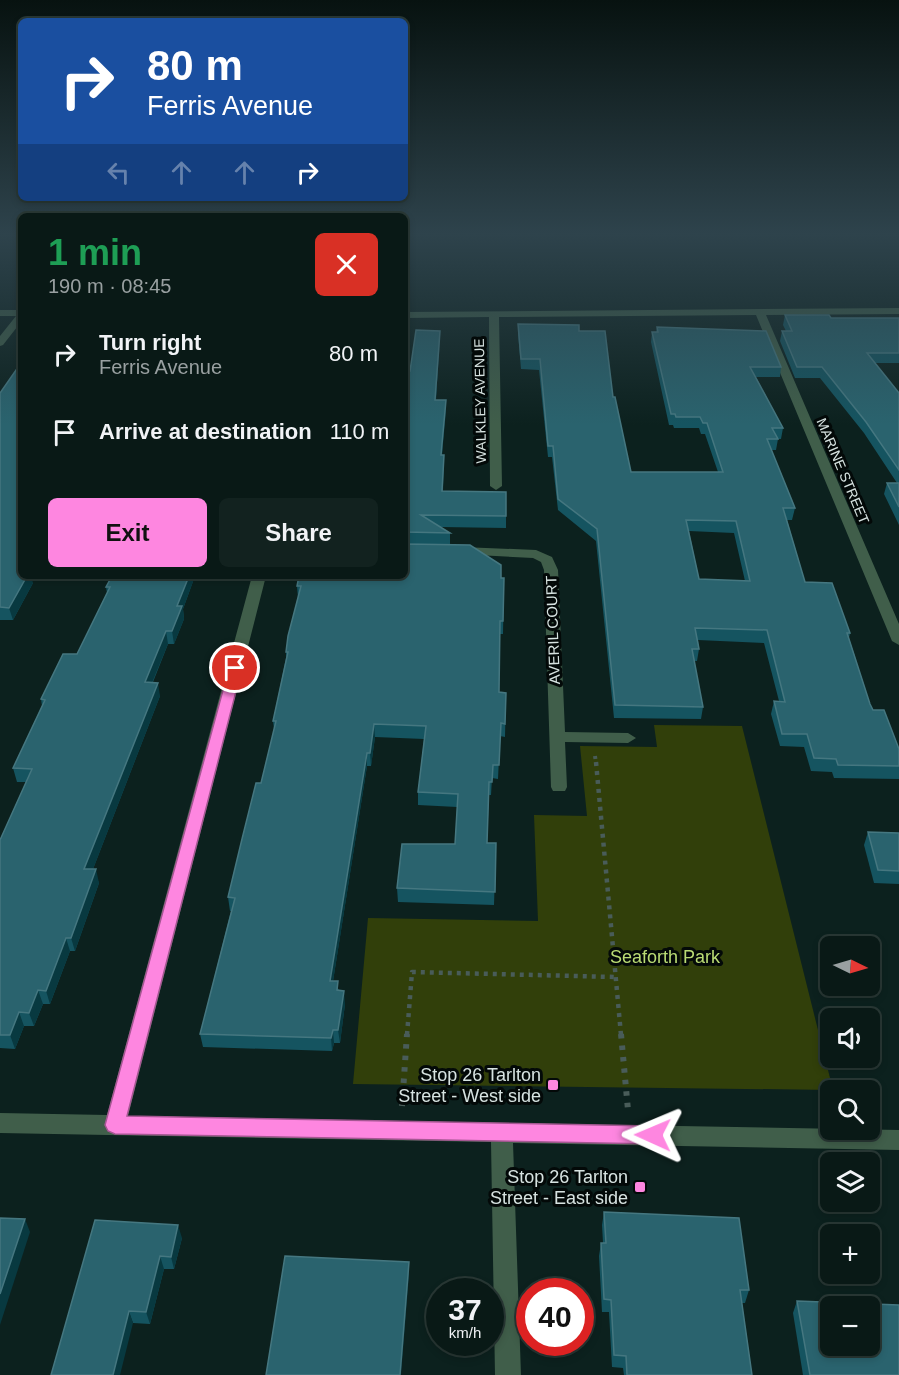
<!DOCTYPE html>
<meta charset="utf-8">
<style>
:root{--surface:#091916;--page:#12221f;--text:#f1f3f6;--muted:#99a0a1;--line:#293835;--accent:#fe86e0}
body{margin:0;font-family:Helvetica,sans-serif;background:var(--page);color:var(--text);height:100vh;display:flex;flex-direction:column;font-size:22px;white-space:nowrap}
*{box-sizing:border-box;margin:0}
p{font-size:20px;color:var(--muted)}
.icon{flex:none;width:33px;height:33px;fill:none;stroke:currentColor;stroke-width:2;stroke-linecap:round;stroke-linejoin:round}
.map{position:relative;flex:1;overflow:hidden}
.side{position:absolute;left:18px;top:213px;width:390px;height:366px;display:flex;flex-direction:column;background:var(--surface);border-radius:9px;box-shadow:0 3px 9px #0003,0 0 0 2px var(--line)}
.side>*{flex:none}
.hud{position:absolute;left:18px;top:18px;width:390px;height:183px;border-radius:9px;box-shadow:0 3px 9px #0003,0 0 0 2px var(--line);background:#1a4fa0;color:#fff;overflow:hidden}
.needle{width:39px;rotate:95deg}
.fabs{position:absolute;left:820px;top:936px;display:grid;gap:12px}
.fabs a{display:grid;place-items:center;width:60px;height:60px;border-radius:9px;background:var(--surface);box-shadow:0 3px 9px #0003,0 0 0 2px var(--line);font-size:30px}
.speed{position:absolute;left:426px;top:1278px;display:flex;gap:12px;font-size:30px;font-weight:700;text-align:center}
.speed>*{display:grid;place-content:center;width:78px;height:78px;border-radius:50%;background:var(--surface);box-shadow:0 3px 9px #0003,0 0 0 2px var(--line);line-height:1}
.speed small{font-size:15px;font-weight:400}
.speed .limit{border:9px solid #d22;background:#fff;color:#111}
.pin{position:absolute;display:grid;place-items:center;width:51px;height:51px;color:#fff;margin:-26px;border:3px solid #fff;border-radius:50%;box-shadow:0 2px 6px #0007}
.me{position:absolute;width:66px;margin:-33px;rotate:271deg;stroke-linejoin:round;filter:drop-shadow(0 0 4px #0008)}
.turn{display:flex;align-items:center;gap:21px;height:126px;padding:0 30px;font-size:27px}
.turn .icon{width:78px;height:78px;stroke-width:2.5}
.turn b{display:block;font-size:42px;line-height:51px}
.lanes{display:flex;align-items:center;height:57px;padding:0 30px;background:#0003;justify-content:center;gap:30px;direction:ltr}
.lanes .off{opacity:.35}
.round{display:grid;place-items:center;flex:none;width:63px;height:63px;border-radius:9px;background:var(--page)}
.headline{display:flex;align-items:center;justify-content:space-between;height:102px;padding:0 30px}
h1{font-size:36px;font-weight:600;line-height:45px;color:#1e9e55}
.primary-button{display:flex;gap:12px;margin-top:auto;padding:12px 30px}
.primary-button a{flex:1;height:69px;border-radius:9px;background:var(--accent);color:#111;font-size:24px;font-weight:600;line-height:69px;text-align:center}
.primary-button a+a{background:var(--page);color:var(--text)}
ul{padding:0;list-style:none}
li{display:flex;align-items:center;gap:18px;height:78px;padding:0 30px}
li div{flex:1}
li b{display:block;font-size:22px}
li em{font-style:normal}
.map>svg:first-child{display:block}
.green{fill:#313f0a}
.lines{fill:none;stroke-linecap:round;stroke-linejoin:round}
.path-far2{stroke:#495c59;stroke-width:4;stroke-dasharray:3 4.5;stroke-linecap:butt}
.path-far1{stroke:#495c59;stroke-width:4.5;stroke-dasharray:4 5;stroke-linecap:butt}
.path{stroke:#495c59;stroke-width:6;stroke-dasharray:4.5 7;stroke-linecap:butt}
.minor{fill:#405e4a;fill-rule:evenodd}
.wall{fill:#155460;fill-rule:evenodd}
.shaded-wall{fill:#083940}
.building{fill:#2a636e;stroke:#457780;stroke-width:1.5;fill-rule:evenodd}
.route{fill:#fe86e0;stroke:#a55792;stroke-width:1.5}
.poi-dot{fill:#fe86e0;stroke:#030908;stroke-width:2}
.labels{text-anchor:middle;stroke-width:6;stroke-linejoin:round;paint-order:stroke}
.far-street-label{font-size:14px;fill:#d7e3e1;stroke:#030908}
.street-label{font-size:15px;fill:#d7e3e1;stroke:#030908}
.near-park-label{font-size:18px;fill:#badc74;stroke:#030908}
.near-poi-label{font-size:18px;fill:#d7e3e1;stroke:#030908;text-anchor:end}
</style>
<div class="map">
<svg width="899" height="1375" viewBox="0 0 899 1375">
<rect width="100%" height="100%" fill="#0c211e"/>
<path class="green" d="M654,725L742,726L833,1090L353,1084L368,918L538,921L534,815L587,816L580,746L657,747Z"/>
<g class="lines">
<path class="path-far2" d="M595,756L596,763"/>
<g class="path-far1">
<path d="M596,762L621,1035"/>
<path d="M407,1035L412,972L616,977"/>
</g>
<g class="path">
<path d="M621,1034L628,1110"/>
<path d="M402,1106L407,1034"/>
</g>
<g class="minor">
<path d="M899,308V314L766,315L899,624V645L892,641L756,315L499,317L502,486L496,490L490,486L489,317L405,318V312Z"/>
<path d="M0,310H21V322L3,345L0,346V336L16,316H0Z"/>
<path d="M462,547L536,550L552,557L558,570L565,732L628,733L636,738L628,743L565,742L567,787L565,791H553L551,787L544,570L541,562L533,558L457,554L456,551L457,548Z"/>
<path d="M252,576H266L128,1116L899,1130V1150L513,1143L521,1375H495L491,1142L0,1133V1113L107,1115Z"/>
</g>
</g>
<g class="wall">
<path d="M785,315L831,318H899V363H875L899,393V525L884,494L887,483H897L864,433L820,378H795L780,341L782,331H786L783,325Z"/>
<path d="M518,324L579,331L613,397L631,472H718L705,434H701L699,428H674L673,425H669L651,342L652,332H656L657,327L781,367L780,377H756L783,428L781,439H778L776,450H771L795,508L792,520H787L805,582L850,633L849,638L870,704L873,710L899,749V779L834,778L832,772L811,771L804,747L780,746L771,714L774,701H779L764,643L698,640L699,649L697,661H694L703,707L701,719L614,718L596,541L558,510L552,457H548L539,370L521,369L518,334ZM689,531L734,533L745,581L699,579Z"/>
<path d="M440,331L436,400H446L442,455H444L443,491L506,516V528L441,527L450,533V545L405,544V371H410Z"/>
<path d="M0,393L21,576L33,583L13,620H0Z"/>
<path d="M112,576H195L183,609L184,619L174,644H168L153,682L160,696L93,869L99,883L75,951H70L50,1004H43L34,1026H24L15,1049L0,1048V840L26,782H17L13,768L42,706L41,699L77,654L107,593L106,587Z"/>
<path d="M504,578L503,634H499V692L506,693L505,737L500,736L498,779L492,778L491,795H489L487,843H496L494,905L398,902L397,888L455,844L457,807L418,805V792L424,739L375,737L371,766H367L333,981L339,990L345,1004L340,1043H334L332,1051L203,1047L200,1034L231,911H230L228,897L261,783L274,729L273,721L286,658V652L298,598L297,586Z"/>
<path d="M868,832L899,833V884L874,883L864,845Z"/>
<path d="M604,1212L749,1290L745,1303H742L752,1375H624L623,1368L612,1367L609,1312H602L599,1256L601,1243H603L602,1225Z"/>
<path d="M95,1220L182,1238L174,1269H164L150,1324L133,1323Z"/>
<path d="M797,1301L899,1375H803L793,1313Z"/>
</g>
<g class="shaded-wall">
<path d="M440,331V341L435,411V400Z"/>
<path d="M446,400V411L441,467V455Z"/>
<path d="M27,576H31L33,583L13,620L9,608Z"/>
<path d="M189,576H195L183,609L184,619L174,644L172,631L177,606Z"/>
<path d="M166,631L168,644L147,695L145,682Z"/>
<path d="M158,683L160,696L88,882L84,869Z"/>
<path d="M374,724L375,737L371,766L370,753Z"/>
<path d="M367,753V766L331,994L330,981Z"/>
<path d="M96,869L99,883L75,951L71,938Z"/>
<path d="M66,938L70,951L50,1004L46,991Z"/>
<path d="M38,990L43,1004L34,1026L29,1013Z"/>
<path d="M344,991L345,1004L340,1043L338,1030Z"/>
<path d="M19,1012L24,1026L15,1049L10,1035Z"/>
<path d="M333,1030L334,1043L332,1051L331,1038Z"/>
<path d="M25,1219L30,1232L0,1325V1294Z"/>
<path d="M178,1225L182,1238L174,1269L171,1257Z"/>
<path d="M160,1256L164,1269L150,1324L146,1312Z"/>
<path d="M409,1262V1275L401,1375H400Z"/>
<path d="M129,1311L133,1323L120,1375H113Z"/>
</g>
<g class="building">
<path d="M785,315H829L831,318H899V353H867L899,393V470L866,422L822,367H797L782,331H792Z"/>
<path d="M518,324L579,325V331H605L613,397H615L631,472H723L707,423H703L700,417H676L675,414H671L652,332H658L657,327L766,331L781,367H750L783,428H772L778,439H767L795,508H783L805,582L832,583L850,633H847L870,704L873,710H884L899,749V766L838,765L836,759L814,758L807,734H782L774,701L785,702L767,630L695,628L699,649H692L703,707L615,705L597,529L558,499L553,446H548L540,359H521ZM686,520L736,521L750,581L699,579Z"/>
<path d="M416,330L440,331L435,400H446L441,455H444L442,491L506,492V516L421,515L450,533L405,532V371H410Z"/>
<path d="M21,363V564L17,570H21V576H27L9,608L0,607V393Z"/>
<path d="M887,483H899V507Z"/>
<path d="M405,544L470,545L501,565V578H504L503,621H500L499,692L506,693L505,724L501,723L499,765H493L492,782H489L487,843H496L495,892L397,888L402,844H455L458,794L418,792L426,726L374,724L370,753H367L330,981H338L337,990L344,991L338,1030H333L331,1038L200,1034L235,898L228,897L242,839L256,783H261L276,721H273L288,652H286L288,636L301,586H297L299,576H405Z"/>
<path d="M112,576H189L177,606H182L172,631H166L145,682L158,683L84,869H96L71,938H66L46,991L38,990L29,1013L19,1012L10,1035H0V840L32,769L13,768L45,700L41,699L63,654H77L110,587H106Z"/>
<path d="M868,832L899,833V871L878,870Z"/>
<path d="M604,1212L739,1218L749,1290H740L752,1375H627L626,1356L614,1355L611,1300L604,1299L601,1243H606Z"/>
<path d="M0,1218L25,1219L0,1294Z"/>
<path d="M95,1220L178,1225L171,1257L160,1256L146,1312L129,1311L113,1375H51Z"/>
<path d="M285,1256L409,1262L400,1375H266Z"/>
<path d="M797,1301L899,1305V1375H810ZM831,1306H870V1346H831Z"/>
</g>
<linearGradient id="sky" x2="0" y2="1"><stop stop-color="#071210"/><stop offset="0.55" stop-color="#2e434c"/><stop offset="1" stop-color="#2e434c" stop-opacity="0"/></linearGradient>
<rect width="899" height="425" fill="url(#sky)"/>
<path class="route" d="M235,663L242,668L127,1116L653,1126L660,1129L663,1135L660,1141L653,1144L115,1134L108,1131L105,1125L229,668Z"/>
<g class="poi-dot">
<rect x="547" y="1079" width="12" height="12" rx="3"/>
<rect x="634" y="1181" width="12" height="12" rx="3"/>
</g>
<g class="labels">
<g class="far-street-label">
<text transform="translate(480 401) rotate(-91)" y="5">WALKLEY AVENUE</text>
<text transform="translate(843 471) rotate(67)" y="5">MARINE STREET</text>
</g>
<g class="street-label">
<text transform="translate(553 630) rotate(-92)" y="5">AVERIL COURT</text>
</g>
<g class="near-park-label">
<text x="665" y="963">Seaforth Park</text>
</g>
<g class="near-poi-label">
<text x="541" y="1081">Stop 26 Tarlton<tspan x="541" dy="21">Street - West side</tspan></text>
<text x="628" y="1183">Stop 26 Tarlton<tspan x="628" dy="21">Street - East side</tspan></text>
</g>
</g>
</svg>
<div class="fabs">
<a><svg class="needle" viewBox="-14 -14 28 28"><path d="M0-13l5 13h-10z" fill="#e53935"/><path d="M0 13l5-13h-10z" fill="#99a0a1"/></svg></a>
<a><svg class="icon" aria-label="sound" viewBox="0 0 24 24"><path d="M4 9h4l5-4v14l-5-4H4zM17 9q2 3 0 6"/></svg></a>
<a><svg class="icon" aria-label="search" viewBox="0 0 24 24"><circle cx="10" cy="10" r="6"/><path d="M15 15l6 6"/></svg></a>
<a><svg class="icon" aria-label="layers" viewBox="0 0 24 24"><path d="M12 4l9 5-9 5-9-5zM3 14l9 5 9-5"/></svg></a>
<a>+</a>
<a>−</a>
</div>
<div class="speed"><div>37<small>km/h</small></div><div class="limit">40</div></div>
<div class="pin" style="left:235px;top:668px;background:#d93025"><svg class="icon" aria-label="arrive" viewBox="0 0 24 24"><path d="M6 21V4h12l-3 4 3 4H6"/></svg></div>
<svg class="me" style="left:653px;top:1135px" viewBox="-20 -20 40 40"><path d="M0-17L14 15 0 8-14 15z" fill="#fe86e0" stroke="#fff" stroke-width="4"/></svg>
<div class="hud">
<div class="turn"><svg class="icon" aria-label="right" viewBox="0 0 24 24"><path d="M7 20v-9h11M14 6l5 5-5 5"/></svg><div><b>80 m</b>Ferris Avenue</div></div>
<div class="lanes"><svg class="icon off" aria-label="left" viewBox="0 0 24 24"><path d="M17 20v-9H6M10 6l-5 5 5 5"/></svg><svg class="icon off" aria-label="ahead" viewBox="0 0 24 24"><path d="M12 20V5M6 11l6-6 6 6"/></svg><svg class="icon off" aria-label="ahead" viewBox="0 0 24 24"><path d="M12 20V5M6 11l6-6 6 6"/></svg><svg class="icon" aria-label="right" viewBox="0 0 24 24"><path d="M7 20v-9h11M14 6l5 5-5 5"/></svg></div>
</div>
<section class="side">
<div class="headline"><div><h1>1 min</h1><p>190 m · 08:45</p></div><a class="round" style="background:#d93025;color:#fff"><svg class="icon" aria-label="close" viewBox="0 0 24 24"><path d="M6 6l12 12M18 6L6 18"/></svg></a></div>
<ul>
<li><svg class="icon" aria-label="right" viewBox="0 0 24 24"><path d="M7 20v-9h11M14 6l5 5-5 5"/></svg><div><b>Turn right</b><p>Ferris Avenue</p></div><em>80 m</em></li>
<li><svg class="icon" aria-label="arrive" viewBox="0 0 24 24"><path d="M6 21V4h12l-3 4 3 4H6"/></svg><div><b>Arrive at destination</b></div><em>110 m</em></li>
</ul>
<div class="primary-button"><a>Exit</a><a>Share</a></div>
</section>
</div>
